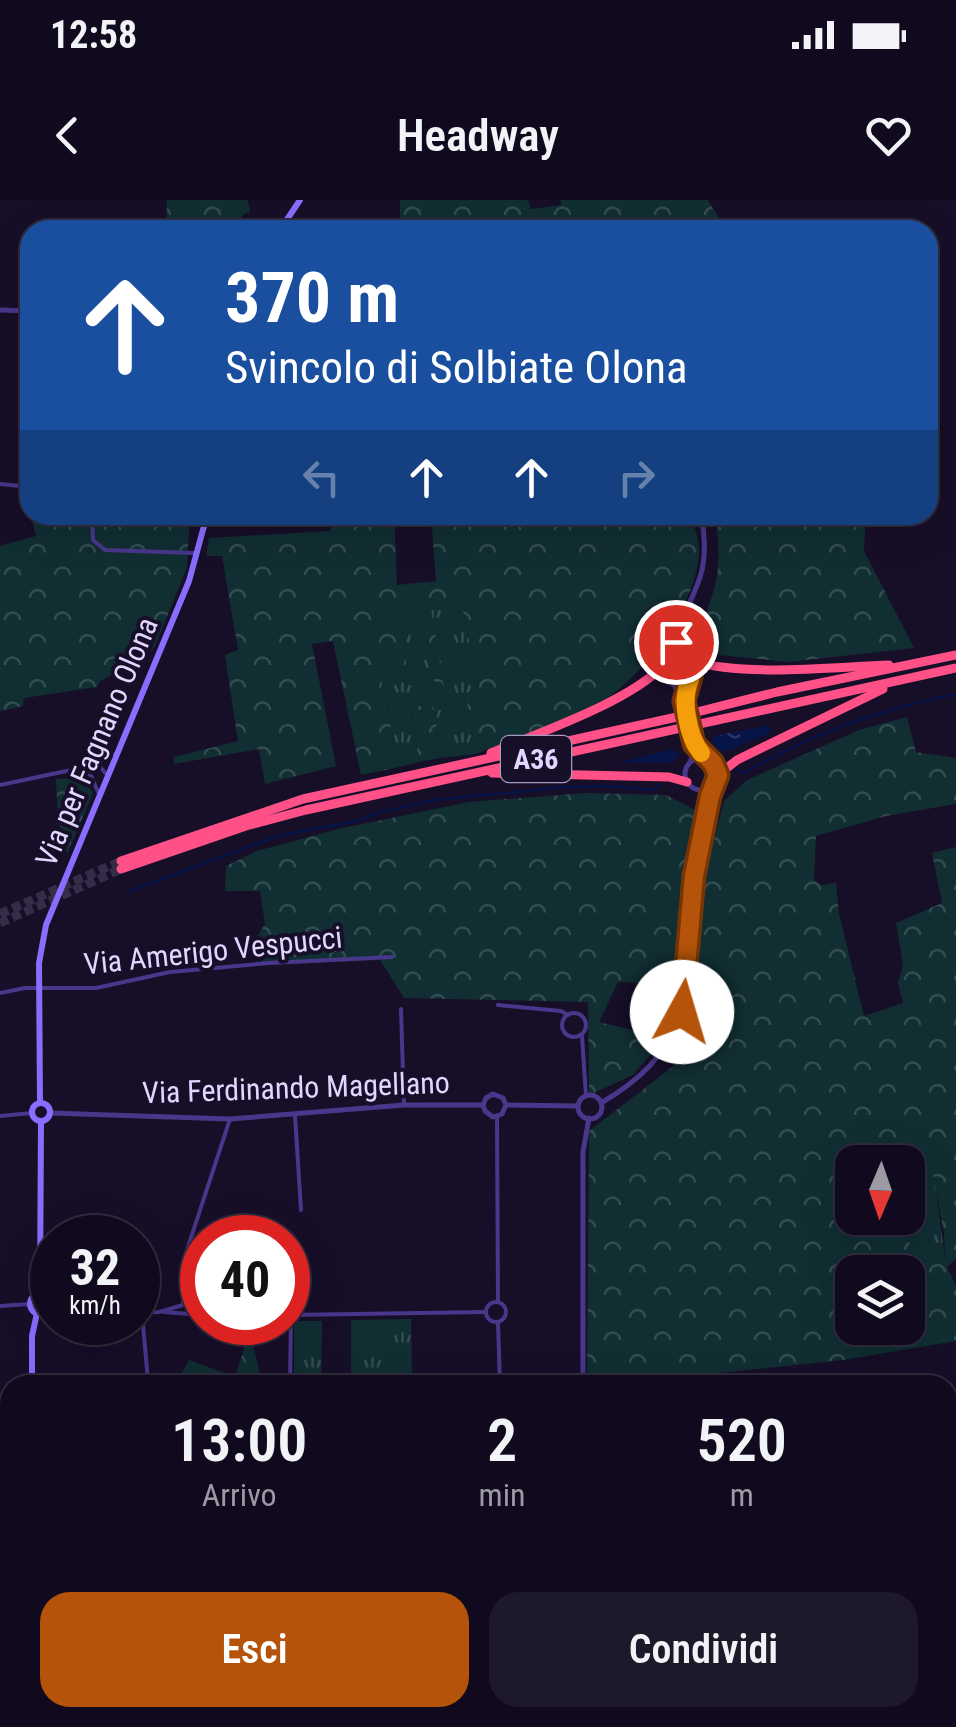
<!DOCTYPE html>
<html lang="it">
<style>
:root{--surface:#110a1e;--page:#1e182b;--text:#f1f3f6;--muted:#9c9aa4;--line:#302b3c;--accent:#b45309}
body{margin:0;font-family:"Roboto Condensed",sans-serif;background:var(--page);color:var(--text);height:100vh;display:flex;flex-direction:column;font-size:38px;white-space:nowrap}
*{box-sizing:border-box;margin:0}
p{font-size:32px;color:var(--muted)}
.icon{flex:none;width:55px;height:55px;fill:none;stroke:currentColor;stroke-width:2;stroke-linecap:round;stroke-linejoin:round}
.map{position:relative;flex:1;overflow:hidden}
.panel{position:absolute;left:0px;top:1175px;width:958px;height:352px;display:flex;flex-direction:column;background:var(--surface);border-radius:30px 30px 0 0;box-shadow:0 10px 40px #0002,0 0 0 2px var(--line)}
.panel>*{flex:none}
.top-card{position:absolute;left:20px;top:20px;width:918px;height:305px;border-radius:30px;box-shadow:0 10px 40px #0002,0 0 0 2px var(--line);background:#1a4fa0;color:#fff;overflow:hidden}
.needle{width:65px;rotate:182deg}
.controls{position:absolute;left:835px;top:945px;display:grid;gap:20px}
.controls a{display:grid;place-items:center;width:90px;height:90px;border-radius:20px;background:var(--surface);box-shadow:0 10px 40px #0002,0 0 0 2px var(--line);font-size:50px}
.speed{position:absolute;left:30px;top:1015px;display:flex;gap:20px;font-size:50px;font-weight:700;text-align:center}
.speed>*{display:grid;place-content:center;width:130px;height:130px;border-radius:50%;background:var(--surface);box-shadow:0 10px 40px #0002,0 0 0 2px var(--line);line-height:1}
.speed small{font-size:25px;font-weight:400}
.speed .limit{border:15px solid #d22;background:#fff;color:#111}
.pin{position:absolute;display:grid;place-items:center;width:85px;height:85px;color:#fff;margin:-42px;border:5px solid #fff;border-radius:50%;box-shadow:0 2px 10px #0007}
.me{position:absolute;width:110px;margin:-55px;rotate:6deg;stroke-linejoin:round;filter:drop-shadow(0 0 8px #0008)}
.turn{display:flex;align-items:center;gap:35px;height:210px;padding:0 40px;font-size:45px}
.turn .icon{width:130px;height:130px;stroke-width:2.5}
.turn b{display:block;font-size:70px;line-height:85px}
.lanes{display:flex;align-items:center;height:95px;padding:0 40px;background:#0003;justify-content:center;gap:50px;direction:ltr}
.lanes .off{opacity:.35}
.eta{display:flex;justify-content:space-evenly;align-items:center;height:170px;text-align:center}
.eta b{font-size:60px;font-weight:600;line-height:70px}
.action{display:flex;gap:20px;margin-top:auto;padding:20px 40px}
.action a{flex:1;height:115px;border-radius:30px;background:var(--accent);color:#fff;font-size:40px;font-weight:600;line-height:115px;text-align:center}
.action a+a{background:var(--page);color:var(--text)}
.status{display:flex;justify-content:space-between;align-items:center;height:70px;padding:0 50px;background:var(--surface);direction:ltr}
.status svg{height:28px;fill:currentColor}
header{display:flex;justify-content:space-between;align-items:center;height:130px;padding:0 40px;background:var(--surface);font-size:45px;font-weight:600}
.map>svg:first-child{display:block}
.grass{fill:url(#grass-tufts)}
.forest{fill:url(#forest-crowns);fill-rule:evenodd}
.water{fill:url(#water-ripples)}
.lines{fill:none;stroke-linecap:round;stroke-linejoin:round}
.stream{stroke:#071448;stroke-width:2.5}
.motorway-tunnel{stroke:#352c48;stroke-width:9;stroke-dasharray:9 4.5;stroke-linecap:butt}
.minor{stroke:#48378a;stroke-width:4}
.tertiary{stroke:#48378a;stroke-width:5}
.secondary{stroke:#886dff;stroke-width:6}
.motorway{stroke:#ff5187;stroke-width:9}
.tertiary-bridge{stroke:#48378a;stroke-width:5}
.route-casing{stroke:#753606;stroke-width:25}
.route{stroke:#b45309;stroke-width:18}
.slow{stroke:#f59e0b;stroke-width:18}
.labels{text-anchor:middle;stroke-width:8;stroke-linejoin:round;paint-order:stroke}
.shield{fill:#170e28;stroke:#a49abe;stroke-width:2.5}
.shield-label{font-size:28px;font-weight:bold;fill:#e1d6ff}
.street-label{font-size:30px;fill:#e1d6ff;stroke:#170e28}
</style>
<div class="status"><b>12:58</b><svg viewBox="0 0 49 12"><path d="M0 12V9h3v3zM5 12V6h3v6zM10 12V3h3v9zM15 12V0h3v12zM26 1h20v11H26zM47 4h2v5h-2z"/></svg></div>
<header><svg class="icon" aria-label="back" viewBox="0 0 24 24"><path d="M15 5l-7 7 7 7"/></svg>Headway<svg class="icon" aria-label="heart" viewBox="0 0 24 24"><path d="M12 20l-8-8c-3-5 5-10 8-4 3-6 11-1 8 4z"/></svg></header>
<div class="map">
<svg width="956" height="1527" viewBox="0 0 956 1527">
<defs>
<pattern id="grass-tufts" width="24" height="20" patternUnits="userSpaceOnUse" patternTransform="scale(2.5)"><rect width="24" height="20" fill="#112e33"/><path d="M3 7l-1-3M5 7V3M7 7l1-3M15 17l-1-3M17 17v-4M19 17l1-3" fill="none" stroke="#334c52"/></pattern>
<pattern id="forest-crowns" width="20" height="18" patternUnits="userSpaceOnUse" patternTransform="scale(2.5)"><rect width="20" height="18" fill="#112e33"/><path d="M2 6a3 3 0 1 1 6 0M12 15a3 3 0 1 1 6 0" fill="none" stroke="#334c52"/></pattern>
<pattern id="water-ripples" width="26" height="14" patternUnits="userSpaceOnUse" patternTransform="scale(2.5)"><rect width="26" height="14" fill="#071448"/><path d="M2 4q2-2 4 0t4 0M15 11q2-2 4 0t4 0" fill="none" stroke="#2b3563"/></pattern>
</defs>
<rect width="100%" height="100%" fill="#170e28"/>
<g class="grass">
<path d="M714,315H827L807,322L787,324L773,316L726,317L716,324Z"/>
<path d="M417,396L440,507L431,410L462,405L481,499L467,503L476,554L440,558L435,511L411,513L419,562L399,567L381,476L407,471L401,401Z"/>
<path d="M933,968L945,1058L913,1062L905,1018L908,969Z"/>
<path d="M411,1119L412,1177L416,1185H351V1120Z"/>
<path d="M299,1121H322L321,1185H294V1126Z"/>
<path d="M504,1518H554L556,1527H506Z"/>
</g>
<g class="forest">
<path d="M167,0H248L250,12L242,15L243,30H166Z"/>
<path d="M400,0H528L531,9L562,5L560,0H708L726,30H400Z"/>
<path d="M31,315H190L187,368L154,448L137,462L100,481L97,487L24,498L23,506L0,511V346L36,336Z"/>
<path d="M331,315H394L397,385L436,381L431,315H691C694,327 700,341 699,353C697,403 643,479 599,503C560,523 516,537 476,554L467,503L481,498L462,406L431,410L447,506L440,507L416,396L401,401L407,471L381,477L399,567L361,575L333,441L312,444L336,566L265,584L259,549L174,564V557L238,541L225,455L238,450L222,356H206L209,338L330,331Z"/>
<path d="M827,315H866L864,351L914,448L788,462L709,454L694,439C715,393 723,375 716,324L726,317L773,316L787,324L807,322Z"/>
<path d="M419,506H429L435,511L440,558L419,562L411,512Z"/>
<path d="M907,517L916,552L956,558V604L886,616L816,636L814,680L821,685L836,683L839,714L864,816L903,803L898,783L903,764L896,723L942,703L932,653L956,647V1059L947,1067L956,1086V1141L843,1160L720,1173L681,1185H591L587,1183L589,931L676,864L696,801L699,697L724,601L747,580L859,530ZM852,962H908V969L932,968L944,1034L945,1058L913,1062L905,1018H852ZM852,1072H908V1128H852Z"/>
<path d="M83,578L93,593L67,654L58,621L56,579Z"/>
<path d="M586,593L666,595L695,610L677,785L618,782L599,822L665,838L633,875L589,895L588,802L404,798L380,760L263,765L258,735L265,724L260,691H225L226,666L257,651L338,629L469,602Z"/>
<path d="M250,1129L262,1185H164L181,1175L189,1160L235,1177Z"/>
</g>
<g class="water">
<path d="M765,526L771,527L770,533L728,551L720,550L712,542L715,536Z"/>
<path d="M672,549L679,553L672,563H617Z"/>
</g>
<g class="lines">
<g class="stream">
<path d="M737,569L743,573C809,535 881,509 956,494"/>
<path d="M130,691L277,636L357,621L381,612L434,600L566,587L611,586L653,590L659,585"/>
</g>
<g class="motorway-tunnel">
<path d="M0,714L121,661"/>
<path d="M0,723L121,669"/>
</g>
<g class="minor">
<path d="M0,284L30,287"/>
<path d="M92,315L93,340L105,350L194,353"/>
<path d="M94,565L117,553"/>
<path d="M77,571L91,576L99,594"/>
<path d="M0,585L90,566L101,568L107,575"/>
<path d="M0,793L25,788H96L170,772L269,763L392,757"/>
<path d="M498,805L561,811L568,815"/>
<path d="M401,809L404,905"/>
<circle cx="574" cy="825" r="12"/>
<path d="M582,836L586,896"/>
<path d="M295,915L301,1010"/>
<path d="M0,916L32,913"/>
<path d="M497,917L498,1102"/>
<circle cx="496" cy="1112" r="10"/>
<path d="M50,1104H52"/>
<path d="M0,1106L30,1104"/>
<path d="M164,1112L202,1115"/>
<path d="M138,1113L159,1112L183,1105L184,1059L230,919"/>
<path d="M142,1113L148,1181"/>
<path d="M288,1115L486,1112"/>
<path d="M498,1123L500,1185"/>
<path d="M290,1185L291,1115"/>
<path d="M0,1245L10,1244"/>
<path d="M0,1279L10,1277"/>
<path d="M0,1331L10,1330"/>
<path d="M111,1518L122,1527"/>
<path d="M488,1518L490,1527"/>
<path d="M616,1518L618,1527"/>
<path d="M97,1526L104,1518"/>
<path d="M426,1527L453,1518"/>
</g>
<g class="tertiary">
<path d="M0,110L30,111"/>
<circle cx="678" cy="469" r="16"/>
<path d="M668,456C684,397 715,384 701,315"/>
<path d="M674,485L686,508"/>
<circle cx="701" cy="574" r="16"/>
<path d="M691,561L693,540"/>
<circle cx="590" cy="907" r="12"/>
<path d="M601,903C697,847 685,790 692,692C695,658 704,620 712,587"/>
<path d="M506,905L578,906"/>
<path d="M50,913L230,919L404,905H483L486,898L493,894L503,898L506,905L502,914L493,917L485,911L483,905"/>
<path d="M583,1185V952L589,918"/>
<path d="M948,1454L956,1451"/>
</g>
<g class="secondary">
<path d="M280,30L300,0"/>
<circle cx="41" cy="912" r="9"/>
<path d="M40,903L39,763L46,725L189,381L207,315"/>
<path d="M40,1094L41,921"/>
<circle cx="40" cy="1104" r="10"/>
<path d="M32,1185V1136L37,1113"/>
<path d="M76,1518L78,1527"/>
</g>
<g class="motorway">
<path d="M692,461C746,477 832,467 889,465"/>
<path d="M491,553C540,532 626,503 662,467"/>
<path d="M492,573L669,577L687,582"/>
<path d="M718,575L737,560L883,489"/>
<path d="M121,661L303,599L677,517L777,492L956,455"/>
<path d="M121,669L246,626L306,610L956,468"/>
</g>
<path class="tertiary-bridge" d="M686,508L693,540"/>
</g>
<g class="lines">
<g class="route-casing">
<path id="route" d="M676,442L694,466L684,501L694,544L713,563L718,575L710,596L694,676L682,812"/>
</g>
<use href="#route" class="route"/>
<path class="slow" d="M690,479C681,500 687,534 701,553"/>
</g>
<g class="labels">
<rect class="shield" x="501" y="536" width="70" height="46" rx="8"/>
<g class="shield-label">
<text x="536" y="569">A36</text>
</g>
<g class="street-label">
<text transform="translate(97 542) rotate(-67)" y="10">Via per Fagnano Olona</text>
<text transform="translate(213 751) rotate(-6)" y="10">Via Amerigo Vespucci</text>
<text transform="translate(296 888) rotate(-2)" y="10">Via Ferdinando Magellano</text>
</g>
</g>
</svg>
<div class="controls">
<a><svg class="needle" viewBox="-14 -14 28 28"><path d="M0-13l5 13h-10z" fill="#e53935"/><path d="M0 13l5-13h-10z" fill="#9c9aa4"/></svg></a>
<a><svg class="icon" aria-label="layers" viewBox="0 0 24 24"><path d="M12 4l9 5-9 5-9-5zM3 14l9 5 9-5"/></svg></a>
</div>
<div class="speed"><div>32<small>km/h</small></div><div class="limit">40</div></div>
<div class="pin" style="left:676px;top:442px;background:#d93025"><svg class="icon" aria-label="arrive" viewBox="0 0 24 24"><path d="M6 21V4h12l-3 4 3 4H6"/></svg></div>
<svg class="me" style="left:682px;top:812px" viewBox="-20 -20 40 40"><circle r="19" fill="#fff"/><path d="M0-13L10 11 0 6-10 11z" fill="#b45309"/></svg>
<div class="top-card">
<div class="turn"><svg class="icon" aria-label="ahead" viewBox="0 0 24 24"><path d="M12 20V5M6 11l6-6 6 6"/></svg><div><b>370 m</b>Svincolo di Solbiate Olona</div></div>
<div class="lanes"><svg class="icon off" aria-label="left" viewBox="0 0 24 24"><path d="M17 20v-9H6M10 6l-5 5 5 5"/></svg><svg class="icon" aria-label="ahead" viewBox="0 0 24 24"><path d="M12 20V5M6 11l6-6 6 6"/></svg><svg class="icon" aria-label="ahead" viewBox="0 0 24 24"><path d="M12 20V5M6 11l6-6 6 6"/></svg><svg class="icon off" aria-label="right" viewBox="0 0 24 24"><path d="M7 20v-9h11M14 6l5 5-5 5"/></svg></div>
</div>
<section class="panel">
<div class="eta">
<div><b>13:00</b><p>Arrivo</p></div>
<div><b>2</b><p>min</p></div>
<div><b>520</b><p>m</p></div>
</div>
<div class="action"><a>Esci</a><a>Condividi</a></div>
</section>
</div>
